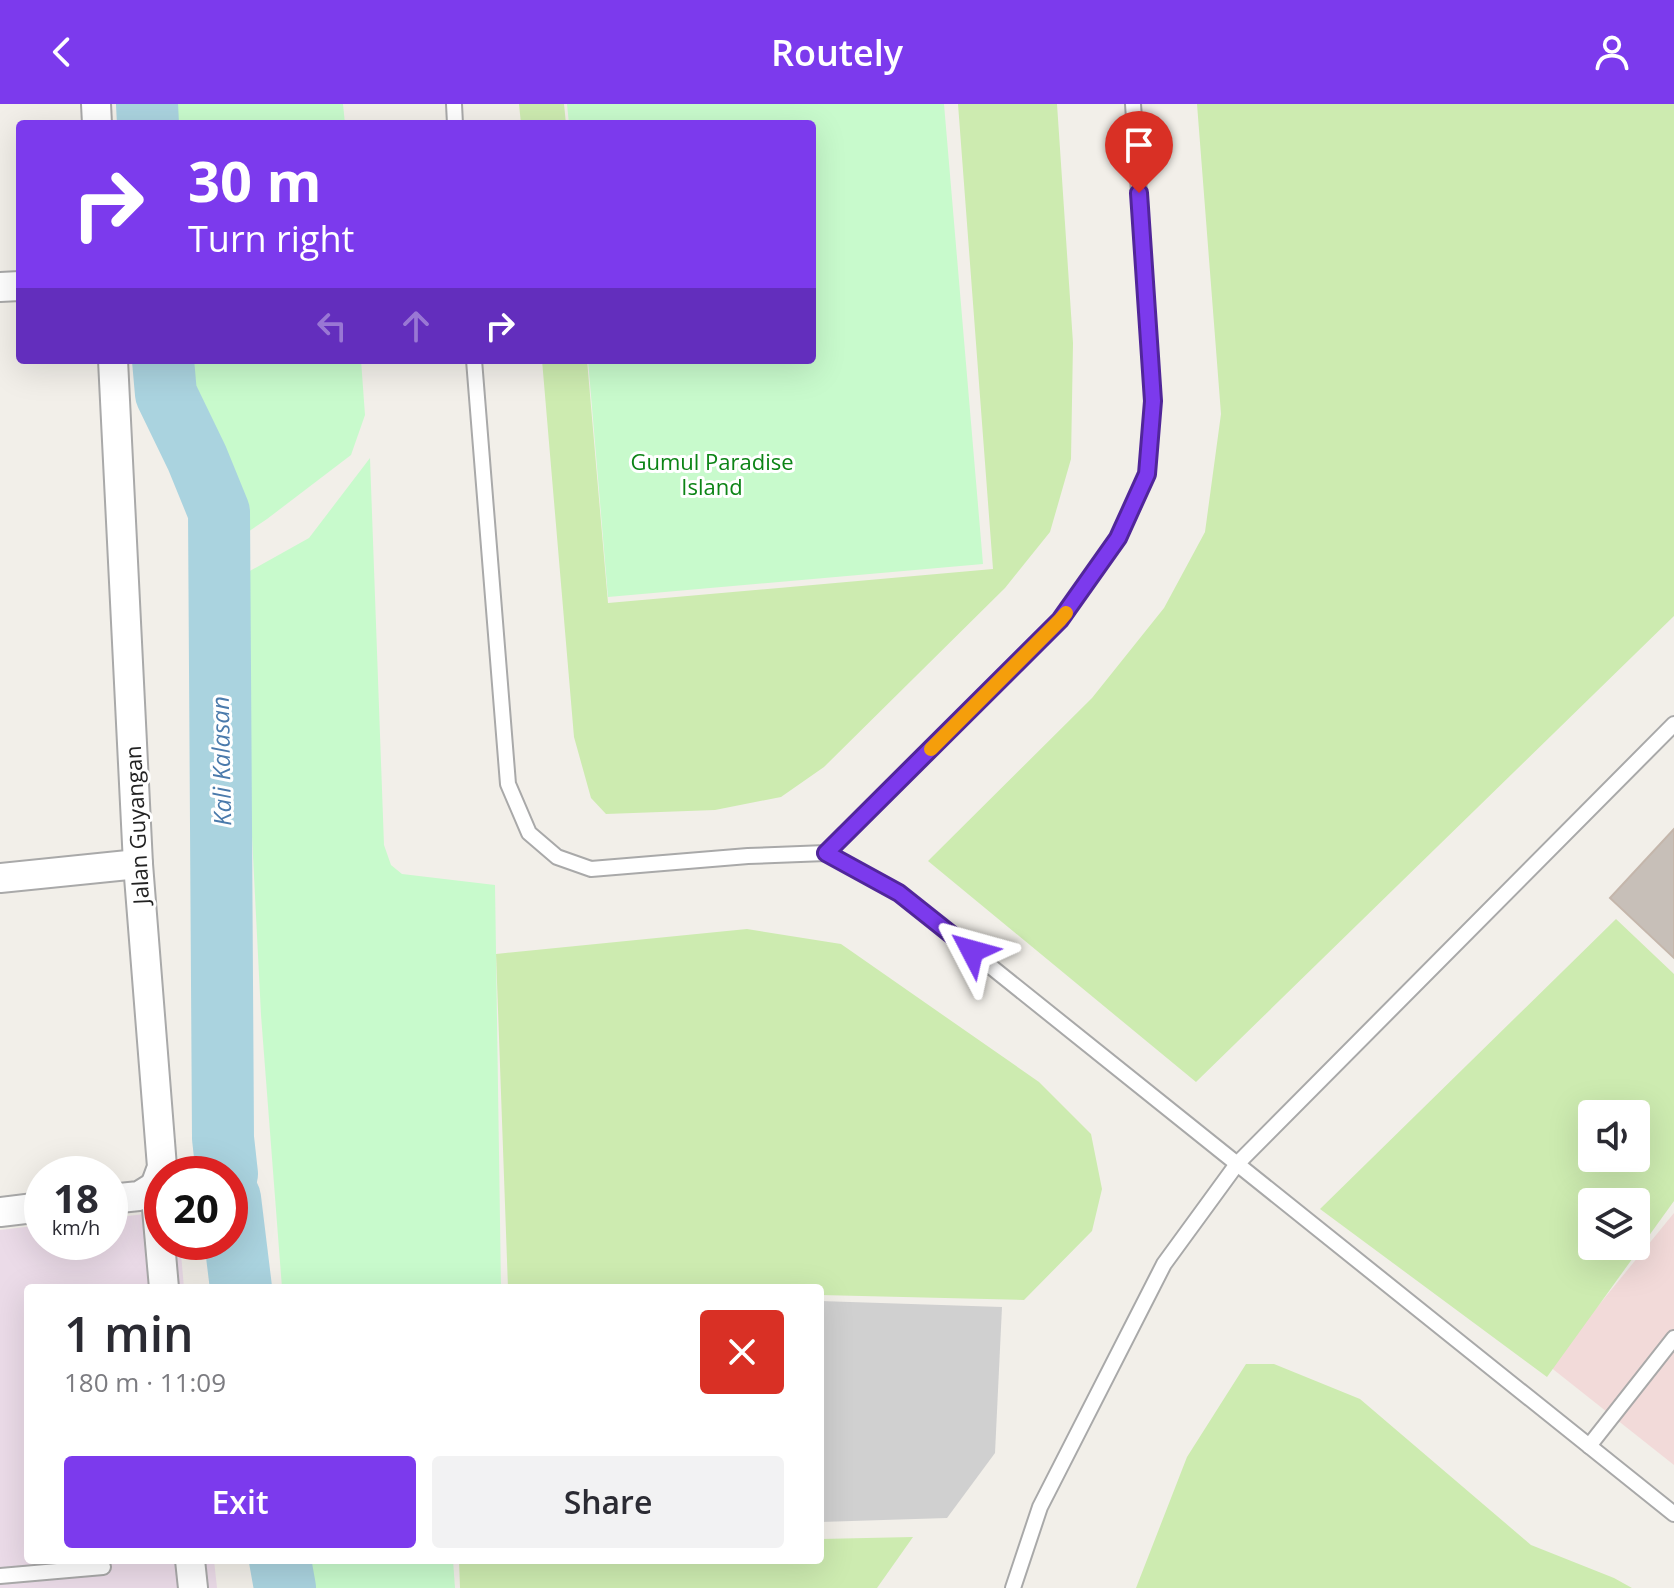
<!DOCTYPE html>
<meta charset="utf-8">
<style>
:root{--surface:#fff;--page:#f2f2f3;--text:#2b2b33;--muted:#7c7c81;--accent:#7c3aed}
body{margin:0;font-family:"Open Sans",sans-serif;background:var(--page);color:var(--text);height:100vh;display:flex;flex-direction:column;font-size:30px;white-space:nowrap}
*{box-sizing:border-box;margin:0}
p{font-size:26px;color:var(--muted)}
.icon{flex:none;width:44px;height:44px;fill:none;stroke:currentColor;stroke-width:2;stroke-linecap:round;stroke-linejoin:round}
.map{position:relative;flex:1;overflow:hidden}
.details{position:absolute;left:24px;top:1180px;width:800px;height:280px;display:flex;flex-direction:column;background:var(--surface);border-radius:8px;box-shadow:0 8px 32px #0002}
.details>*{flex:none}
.banner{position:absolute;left:16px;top:16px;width:800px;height:244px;border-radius:8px;box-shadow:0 8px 32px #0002;background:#7c3aed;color:#fff;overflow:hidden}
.tools{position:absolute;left:1578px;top:996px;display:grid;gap:16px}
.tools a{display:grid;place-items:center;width:72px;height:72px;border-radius:8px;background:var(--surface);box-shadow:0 8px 32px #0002;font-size:40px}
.speed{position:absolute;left:24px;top:1052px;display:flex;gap:16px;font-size:40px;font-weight:700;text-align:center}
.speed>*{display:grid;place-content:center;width:104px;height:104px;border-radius:50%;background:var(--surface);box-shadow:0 8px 32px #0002;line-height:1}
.speed small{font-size:20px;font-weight:400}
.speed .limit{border:12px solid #d22;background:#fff;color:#111}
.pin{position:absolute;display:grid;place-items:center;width:68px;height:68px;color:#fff;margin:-82px -34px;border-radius:50% 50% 50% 0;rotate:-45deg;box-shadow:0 0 8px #0007}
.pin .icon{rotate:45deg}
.me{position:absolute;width:88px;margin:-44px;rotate:309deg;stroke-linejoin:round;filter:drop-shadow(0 0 6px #0008)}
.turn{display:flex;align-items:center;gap:28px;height:168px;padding:0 40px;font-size:36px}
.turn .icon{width:104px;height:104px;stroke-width:2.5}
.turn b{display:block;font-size:56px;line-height:68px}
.lanes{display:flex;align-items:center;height:76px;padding:0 40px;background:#0003;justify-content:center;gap:40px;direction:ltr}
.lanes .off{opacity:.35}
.round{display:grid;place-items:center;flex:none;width:84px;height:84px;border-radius:8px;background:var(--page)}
.overview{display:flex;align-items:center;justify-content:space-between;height:136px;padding:0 40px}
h1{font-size:48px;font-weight:600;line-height:60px}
.button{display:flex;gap:16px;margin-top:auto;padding:16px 40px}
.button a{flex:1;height:92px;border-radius:8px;background:var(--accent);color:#fff;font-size:32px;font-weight:600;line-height:92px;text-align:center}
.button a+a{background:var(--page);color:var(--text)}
header{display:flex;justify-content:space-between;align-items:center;height:104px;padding:0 40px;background:var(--accent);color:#fff;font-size:36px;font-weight:600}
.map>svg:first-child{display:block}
.commercial{fill:#f2dad9}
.industrial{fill:#ebdbe8}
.religious{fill:#d0d0d0}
.grass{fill:#cdebb0;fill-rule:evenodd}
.park{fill:#c8facc}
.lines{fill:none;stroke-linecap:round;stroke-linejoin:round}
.river{stroke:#aad3df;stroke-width:62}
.building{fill:#c7bfb8;stroke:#c4b6ab;stroke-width:2}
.service-casing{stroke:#a9a9a9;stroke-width:18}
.minor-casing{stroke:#a9a9a9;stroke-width:32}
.service{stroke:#fff;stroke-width:14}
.minor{stroke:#fff;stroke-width:28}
.route-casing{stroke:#51269a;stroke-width:20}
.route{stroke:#7c3aed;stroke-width:14}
.slow{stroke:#f59e0b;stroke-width:14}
.labels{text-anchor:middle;stroke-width:6;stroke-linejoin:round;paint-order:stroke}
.park-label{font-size:22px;fill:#0c8416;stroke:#fff}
.street-label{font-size:22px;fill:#222;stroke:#fff}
.water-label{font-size:24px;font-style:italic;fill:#4a7aab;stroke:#fff}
</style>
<header><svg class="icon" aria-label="back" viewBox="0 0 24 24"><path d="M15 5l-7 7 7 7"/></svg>Routely<svg class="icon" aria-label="person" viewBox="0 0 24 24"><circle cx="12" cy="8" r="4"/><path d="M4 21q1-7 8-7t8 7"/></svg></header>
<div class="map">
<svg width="1674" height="1484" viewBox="0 0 1674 1484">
<rect width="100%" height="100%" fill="#f2efe9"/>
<path class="commercial" d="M1674,1109V1361L1549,1262Z"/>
<path class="industrial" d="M162,1108V1138H180L184,1184H28V1456H214L217,1484H0V1126L42,1121V1138H110V1114Z"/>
<path class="religious" d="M820,1197L1002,1203L995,1349L947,1414L820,1418Z"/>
<g class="grass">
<path d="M519,0H564L566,20H521Z"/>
<path d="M958,0H1057L1073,239L1071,355L1050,428L1005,484L824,663L781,693L715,706L606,710L591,694L574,633L542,256H587L608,499L993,465Z"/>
<path d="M1197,0H1674V512L1196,978L928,757L1092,594L1164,504L1205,428L1221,310Z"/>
<path d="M1616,815L1674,870V1097L1547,1273L1320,1105ZM1636,1010V1054H1592V1010ZM1636,1098V1142H1592V1098Z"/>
<path d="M747,825L841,840L1039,978L1091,1030L1102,1085L1092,1127L1024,1196L820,1191V1184H508L496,850Z"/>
<path d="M1246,1260H1274L1360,1295L1531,1441L1614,1474L1632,1484H1136L1187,1353Z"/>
<path d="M913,1433L877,1484H460L459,1456H820V1435Z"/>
</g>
<g class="park">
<path d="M164,0H343L345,20H165Z"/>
<path d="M567,0H944L983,460L608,493L588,256H812V20H569Z"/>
<path d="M177,256H361L365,311L351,351L267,415L239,434L222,365L178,280Z"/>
<path d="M370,354L384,741L391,761L402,770L495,781L501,1184H282L261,911L239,473L309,434Z"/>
<path d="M308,1456H453L455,1484H312Z"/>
</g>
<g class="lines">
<g class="river">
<path d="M147,0L148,20"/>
<path d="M163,256L166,290L197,354L219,408L223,1034L227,1070"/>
<path d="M230,1094L241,1184"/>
<path d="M280,1456L285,1484"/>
</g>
</g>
<path class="building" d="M1674,725V854L1610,794Z"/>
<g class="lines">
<g class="service-casing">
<g id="service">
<path d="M454,0L455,20"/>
<path d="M474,256L508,680L529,729L557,753L591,765L748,752L826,749L899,789L1674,1410"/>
<path d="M826,749L1060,516L1118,434L1147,370L1153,297L1133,0"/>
<path d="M1589,1342L1674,1234"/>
<path d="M0,1472L103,1463"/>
<path d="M1013,1484L1040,1403L1164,1160L1237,1060L1674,620"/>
</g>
</g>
<g class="minor-casing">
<g id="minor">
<path d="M96,0L97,20"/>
<path d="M0,183L20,182"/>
<path d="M113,256L138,760L162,1063L155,1082L164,1184"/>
<path d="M0,774L138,760"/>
<path d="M110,1095L139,1092L155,1082"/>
<path d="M0,1108L42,1103"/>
<path d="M190,1456L193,1484"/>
</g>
</g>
<use href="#service" class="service"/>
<use href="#minor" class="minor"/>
</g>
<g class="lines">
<g class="route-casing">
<path id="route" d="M972,847L899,789L826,749L1060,516L1118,434L1147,370L1153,297L1139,89"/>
</g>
<use href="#route" class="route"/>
<path class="slow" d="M931,645L1060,516L1066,509"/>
</g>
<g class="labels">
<g class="park-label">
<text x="712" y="366">Gumul Paradise<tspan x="712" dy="25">Island</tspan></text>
</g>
<g class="street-label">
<text transform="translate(137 721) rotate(-93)" y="8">Jalan Guyangan</text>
</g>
<g class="water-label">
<text transform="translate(222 657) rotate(-91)" y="8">Kali Kalasan</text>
</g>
</g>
</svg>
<div class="tools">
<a><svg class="icon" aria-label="sound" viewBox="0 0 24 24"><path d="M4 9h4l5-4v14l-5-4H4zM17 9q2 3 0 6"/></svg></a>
<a><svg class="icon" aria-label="layers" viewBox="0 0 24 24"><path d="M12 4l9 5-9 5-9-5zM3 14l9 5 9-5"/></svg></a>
</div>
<div class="speed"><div>18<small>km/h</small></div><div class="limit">20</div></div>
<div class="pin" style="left:1139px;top:89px;background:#d93025"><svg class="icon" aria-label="arrive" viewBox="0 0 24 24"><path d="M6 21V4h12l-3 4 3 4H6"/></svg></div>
<svg class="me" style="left:972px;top:847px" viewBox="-20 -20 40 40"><path d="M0-17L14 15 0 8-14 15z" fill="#7c3aed" stroke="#fff" stroke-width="4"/></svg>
<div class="banner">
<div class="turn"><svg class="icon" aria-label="right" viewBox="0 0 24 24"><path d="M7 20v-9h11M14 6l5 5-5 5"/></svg><div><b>30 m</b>Turn right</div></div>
<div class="lanes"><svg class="icon off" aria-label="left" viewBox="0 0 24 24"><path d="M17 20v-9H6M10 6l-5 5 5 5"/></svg><svg class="icon off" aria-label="ahead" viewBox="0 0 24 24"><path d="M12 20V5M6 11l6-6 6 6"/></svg><svg class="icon" aria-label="right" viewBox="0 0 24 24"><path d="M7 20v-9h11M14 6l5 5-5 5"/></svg></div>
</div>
<section class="details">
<div class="overview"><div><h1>1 min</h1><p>180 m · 11:09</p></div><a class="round" style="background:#d93025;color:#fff"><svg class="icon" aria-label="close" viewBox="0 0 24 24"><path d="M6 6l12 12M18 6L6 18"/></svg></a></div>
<div class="button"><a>Exit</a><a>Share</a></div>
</section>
</div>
